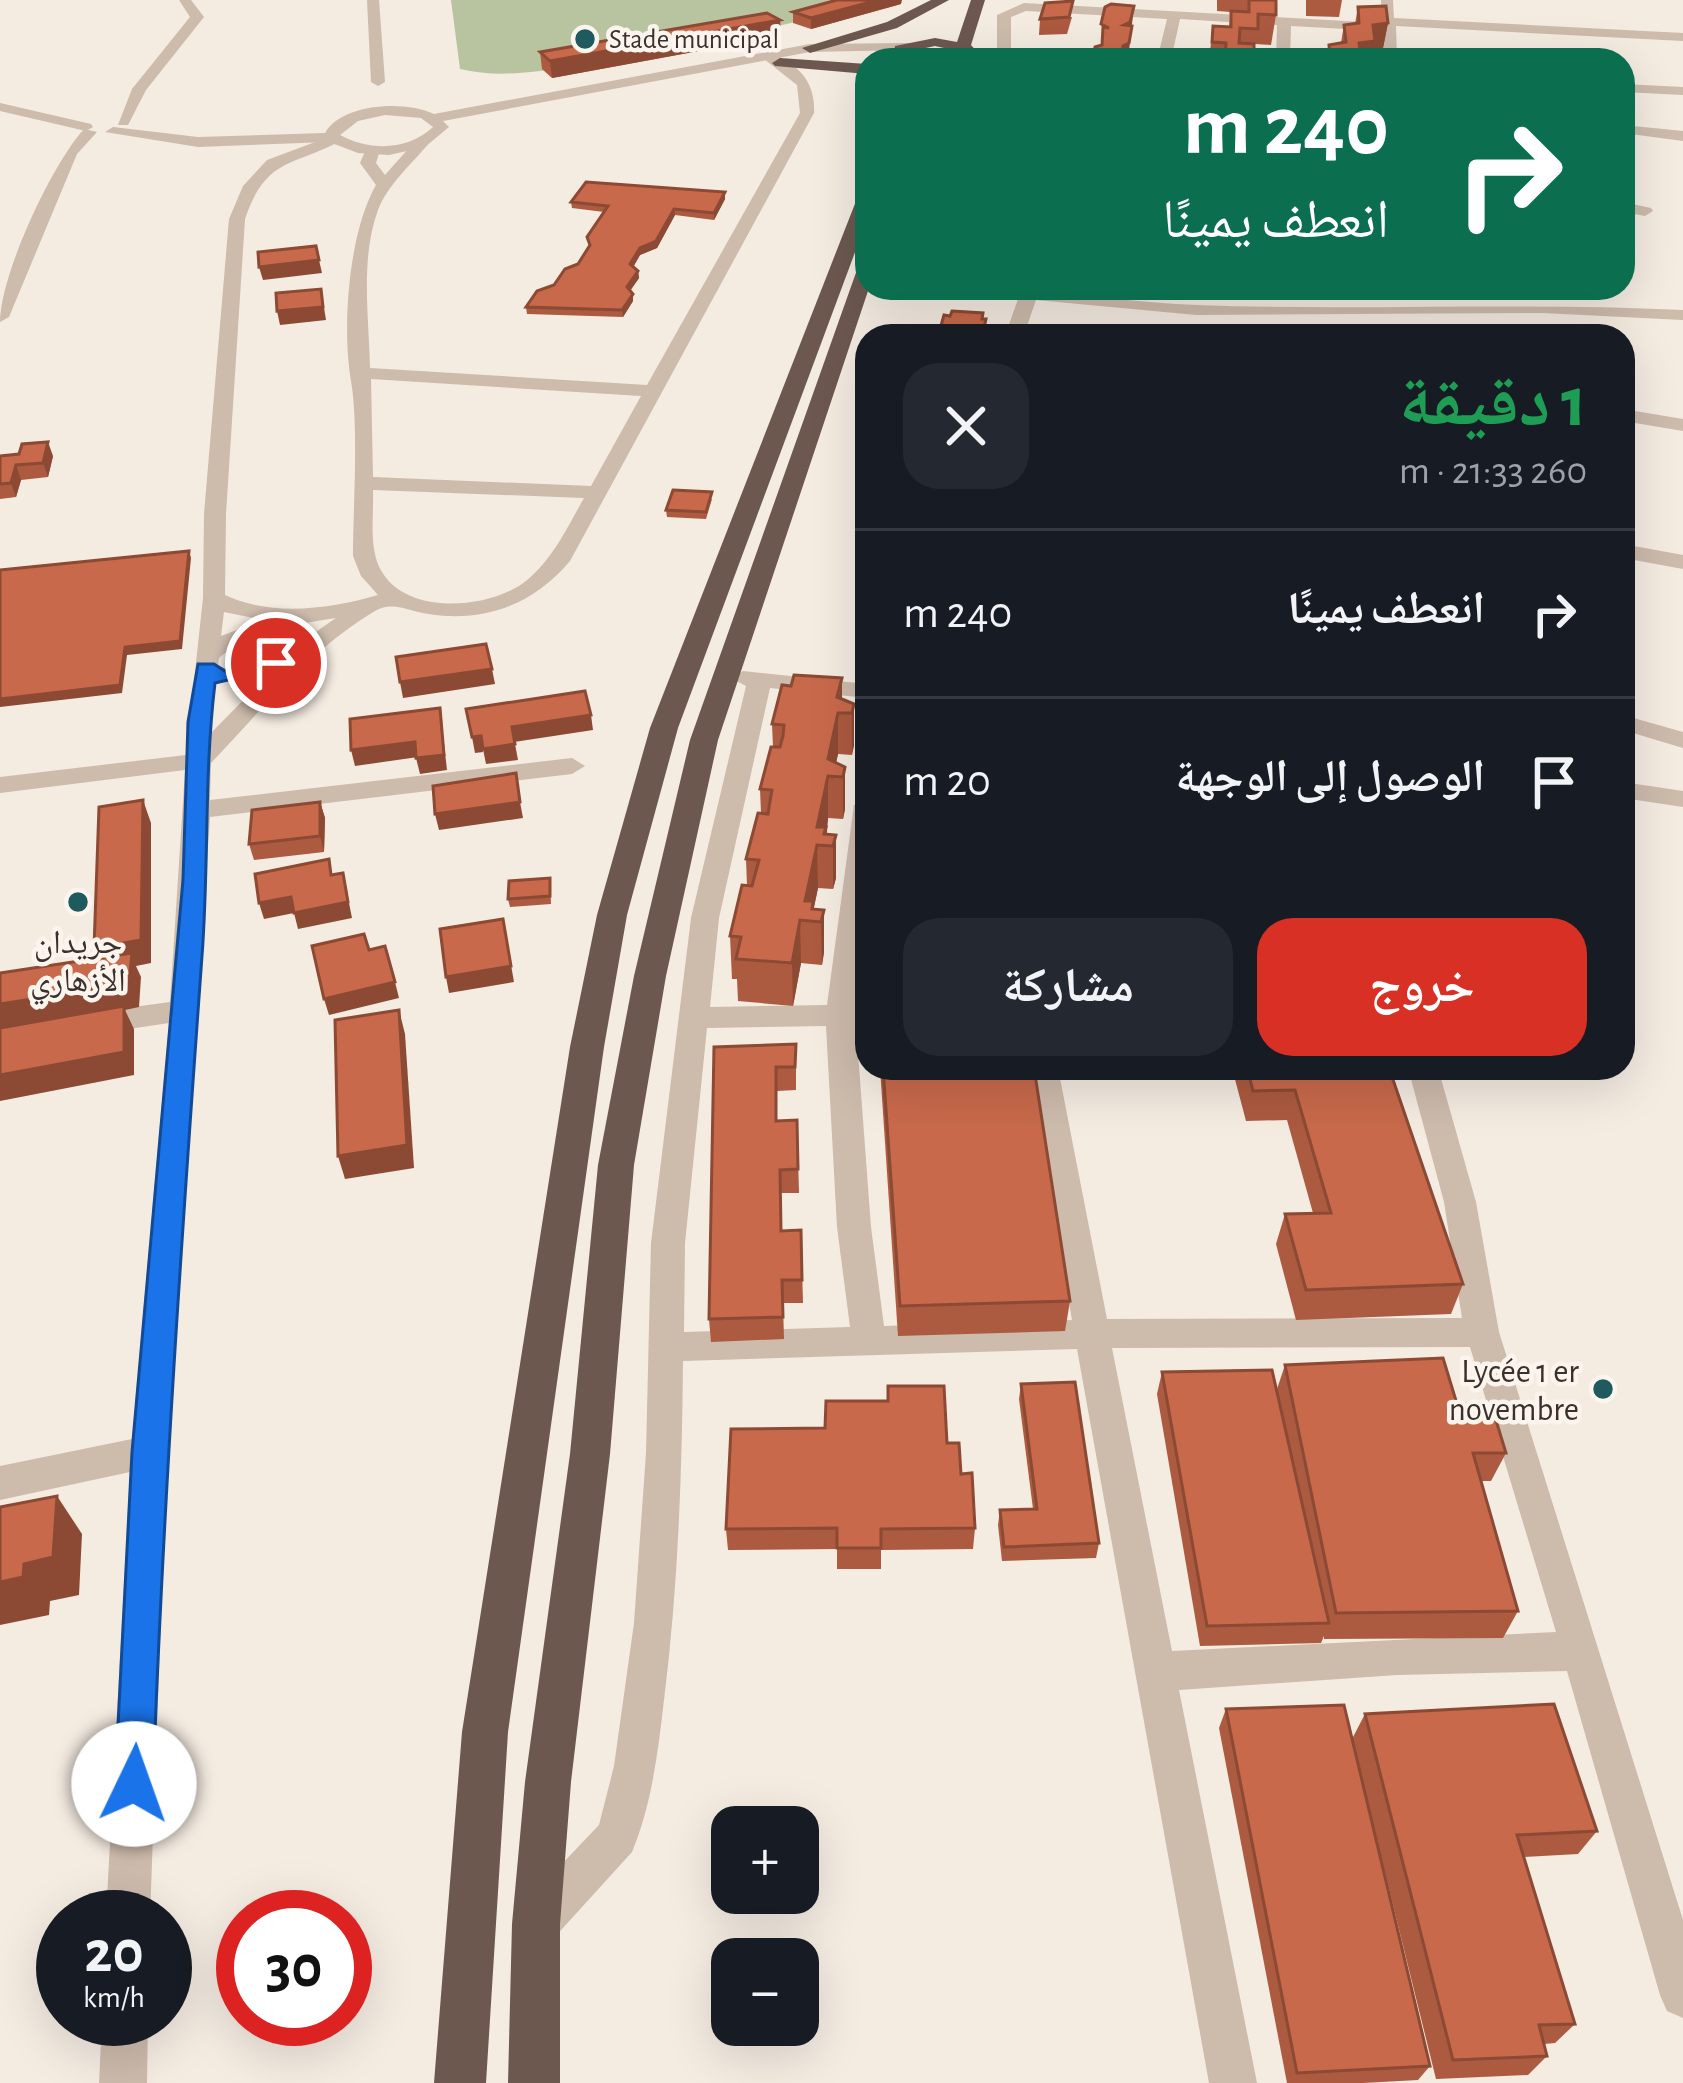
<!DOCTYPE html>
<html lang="ar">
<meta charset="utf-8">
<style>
:root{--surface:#171b24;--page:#242831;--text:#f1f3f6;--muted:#9ea1a6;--line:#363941;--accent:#d93025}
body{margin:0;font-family:"Alegreya Sans","Noto Naskh Arabic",sans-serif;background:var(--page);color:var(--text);direction:rtl;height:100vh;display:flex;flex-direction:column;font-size:45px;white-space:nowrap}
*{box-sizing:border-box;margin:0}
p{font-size:39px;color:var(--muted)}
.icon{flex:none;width:66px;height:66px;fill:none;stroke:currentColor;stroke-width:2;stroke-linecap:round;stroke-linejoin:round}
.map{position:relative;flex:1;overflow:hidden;direction:ltr}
.drawer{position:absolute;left:855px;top:324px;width:780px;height:756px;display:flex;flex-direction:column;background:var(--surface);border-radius:36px;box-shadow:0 12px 48px #0002;direction:rtl}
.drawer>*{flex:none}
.top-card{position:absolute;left:855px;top:48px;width:780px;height:252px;border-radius:36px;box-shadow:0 12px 48px #0002;direction:rtl;background:#0b6e4f;color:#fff;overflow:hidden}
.fabs{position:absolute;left:711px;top:1806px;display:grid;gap:24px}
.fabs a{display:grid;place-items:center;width:108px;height:108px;border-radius:24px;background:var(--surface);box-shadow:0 12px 48px #0002;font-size:60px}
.speed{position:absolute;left:36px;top:1890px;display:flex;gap:24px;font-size:60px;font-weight:700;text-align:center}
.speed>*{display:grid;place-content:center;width:156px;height:156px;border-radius:50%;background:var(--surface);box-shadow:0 12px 48px #0002;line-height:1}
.speed small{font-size:30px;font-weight:400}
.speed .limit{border:18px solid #d22;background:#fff;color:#111}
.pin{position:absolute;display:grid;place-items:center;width:102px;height:102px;color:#fff;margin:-51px;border:6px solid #fff;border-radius:50%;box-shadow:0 3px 12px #0007}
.me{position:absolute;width:132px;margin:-66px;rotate:3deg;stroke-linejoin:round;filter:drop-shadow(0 0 9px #0008)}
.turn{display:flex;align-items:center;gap:42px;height:252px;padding:0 48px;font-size:54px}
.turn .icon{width:156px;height:156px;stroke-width:2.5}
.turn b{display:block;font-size:84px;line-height:102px}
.round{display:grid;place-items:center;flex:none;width:126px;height:126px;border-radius:36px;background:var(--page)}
.headline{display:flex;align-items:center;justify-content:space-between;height:204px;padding:0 48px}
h1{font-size:72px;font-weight:700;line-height:90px;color:#1e9e55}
.button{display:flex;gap:24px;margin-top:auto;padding:24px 48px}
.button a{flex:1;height:138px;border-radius:36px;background:var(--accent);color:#fff;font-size:48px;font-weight:700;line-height:138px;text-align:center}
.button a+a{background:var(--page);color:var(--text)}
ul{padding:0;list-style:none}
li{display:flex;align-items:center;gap:36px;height:168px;padding:0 48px;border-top:3px solid var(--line)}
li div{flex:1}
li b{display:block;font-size:45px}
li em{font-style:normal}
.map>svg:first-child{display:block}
.green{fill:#b8c4a0}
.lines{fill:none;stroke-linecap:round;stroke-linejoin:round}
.minor{fill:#cdbbac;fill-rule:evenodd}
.tertiary{fill:#cdbbac;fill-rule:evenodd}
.trunk{fill:#6c584f;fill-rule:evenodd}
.wall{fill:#ac5a40}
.shaded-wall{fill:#8c4a34}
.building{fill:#c8694b;stroke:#8c4a34;stroke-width:3}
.route{fill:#1a73e8;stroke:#114b97;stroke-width:3}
.poi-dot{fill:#1f5a5e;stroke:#fbf5ee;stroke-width:4.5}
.labels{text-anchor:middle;stroke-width:9;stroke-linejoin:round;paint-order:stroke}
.far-poi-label{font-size:27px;fill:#3b302b;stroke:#fbf5ee;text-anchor:start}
.poi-label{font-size:33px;fill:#3b302b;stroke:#fbf5ee}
</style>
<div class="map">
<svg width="1683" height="2083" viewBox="0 0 1683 2083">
<rect width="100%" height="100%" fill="#f4ebe1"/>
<path class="green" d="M451,0H876C801,25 720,37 642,51C585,62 517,83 460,69Z"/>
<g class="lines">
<g class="minor">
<path d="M1381,0H1393L1394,18L1683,33V41L1396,26L1397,60H1383L1382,31L1291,26L1290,60H1276L1277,25L1180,19L1171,60H1157L1167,19L1026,11L1011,17V60H997V15L1024,3L1382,23Z"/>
<path d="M769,52C797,63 816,81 814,113L570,561C534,604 485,623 429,614C410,612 393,600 375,611C311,649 262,709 211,763L210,800L572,758L585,766L572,774L210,817L167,1452L150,1917H106L130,1472L0,1500V1466L132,1439L169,1023L89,1035L74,1024L89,1013L170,1002L185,770L0,793V777L186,755L203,598L204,514L229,219L243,186L267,160L334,135L342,140C294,167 266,156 245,219L226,514L225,595C271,617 330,609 378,595L361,576L353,556C353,506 359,428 351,381C342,329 348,234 376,185L360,163L367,147L380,150L376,163L385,175L416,140L429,143C412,164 388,184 378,210C360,259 369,317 370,368L647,385L800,113L797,85L764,59ZM371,379L641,396L591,486L373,477ZM373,490L584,498C567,528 553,559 526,581C490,609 408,616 382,572C368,550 374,515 373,490ZM224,612L263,620L221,636ZM336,618C303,641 259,674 218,667L219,658C251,631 297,624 336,618ZM268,675L211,733L216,683Z"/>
<path d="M1623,84L1683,87V95L1623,92Z"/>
<path d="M1623,125L1683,131V141L1623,133Z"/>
<path d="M84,129L97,132L77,154L9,317L0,322C0,275 52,164 84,129Z"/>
<path d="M1623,202L1651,208L1653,211L1645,216L1623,212Z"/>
<path d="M952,288C1036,288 1111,301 1196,305C1358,311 1521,302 1683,310V320L1542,313L1196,315L1036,300L1027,326L1065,336H1005L1018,299L961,293Z"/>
<path d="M1623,409L1683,419V431L1623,421Z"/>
<path d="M1623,544L1683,555V569L1623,558Z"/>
<path d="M743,671L867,684V698L770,688L719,918L710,1007L827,1005L854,805L867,797V914L856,1005H867V1025L856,1026L871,1227L884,1326L1072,1320L1028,1068H1058L1107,1319L1462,1318L1444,1202L1408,1068H1438L1476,1202L1499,1332L1683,1920V2018L1667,2011L1660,1995L1567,1671L1397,1675L1179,1690L1257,2083H1209L1077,1349L683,1361C682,1475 678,1588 664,1700C658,1751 652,1804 632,1852L552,1940L536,1946L520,1940L514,1924L520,1908L599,1825L614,1766L634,1623L646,1453L651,1243L691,918L746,686L731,678ZM826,1026L837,1227L850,1327L684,1332L685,1243L707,1028ZM1470,1347L1556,1632L1172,1651L1112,1348Z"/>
<path d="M1623,715L1683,732V748L1623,730Z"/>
<path d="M1623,782L1683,791V807L1623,798Z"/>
<path d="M102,2019H148L147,2083H99Z"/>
</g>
<g class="tertiary">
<path d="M179,0H191L204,17L146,90L128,125H118L132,89L190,17Z"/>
<path d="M367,0H379L385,82L378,86L371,82Z"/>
<path d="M911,43L906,50L810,52L443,121L449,127L425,147L389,155L358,153L329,142L198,147L105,132L113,127L198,137L325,133C342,103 405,100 434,114L810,44ZM385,115L421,118L433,127C408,151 369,151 340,135L358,121Z"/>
<path d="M0,103L91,124L93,127L86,131L0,111Z"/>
</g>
<g class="trunk">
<path d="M931,0H949L897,28L810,53L802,48L887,22Z"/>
<path d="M971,0H985L971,45L979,54L974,60H958L962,52L935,46L907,52L911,60L893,59L895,46L935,38L957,42Z"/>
<path d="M780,58L867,64V74L775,66L772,63Z"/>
<path d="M867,191V220L678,728L627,915L604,1047L508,1732L486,2083H434L462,1732L570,1047L597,915L650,728L858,196Z"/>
<path d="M867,261L869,288L718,740L666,976L634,1165L610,1454L571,1782L560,1924V2083H508L512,1924L525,1782L570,1454L598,1165L634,976L690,740L858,267Z"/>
</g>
</g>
<g class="wall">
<path d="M1217,0H1276V15L1271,45L1255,44L1254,60H1209L1213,26L1229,27L1231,12L1217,11Z"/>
<path d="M1306,0H1342L1339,17L1306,16Z"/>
<path d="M901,4L811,29L793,23V12Z"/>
<path d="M1358,7L1388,23L1382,53L1373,54L1372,60H1326L1329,45L1341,43L1344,25L1355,24Z"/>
<path d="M1072,17L1067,34L1039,35L1040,19Z"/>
<path d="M780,20L781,36L552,78L542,69L540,52Z"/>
<path d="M725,192V199L714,220L675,215L657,248L640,255L633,267L638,271L639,278L630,290L633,294V301L623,317L527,314L526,307L578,264L589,247L587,237L604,212L572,208L571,202Z"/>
<path d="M1312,288H1384L1345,293Z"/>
<path d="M19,454L53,456L48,477L21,480L16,497L0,499V456Z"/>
<path d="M712,499L706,519L667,517L666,510Z"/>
<path d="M791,686L842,699L854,704L852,755L838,754L836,763L845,767V809L843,819L828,818L826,830V835H836V878L833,889L818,888L814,907V909L824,910V952L822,965L801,963L793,1006L738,1001L737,979H732L730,936L747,886L746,859L761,813L760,789L773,747L772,724Z"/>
<path d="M320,802L325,818L324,852L254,860L249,844Z"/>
<path d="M550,878L551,904L510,907L508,899Z"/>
<path d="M796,1044V1090L777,1091V1121L797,1120L799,1193H781V1231L801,1230L803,1303H783L784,1339L711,1342L709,1319L714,1047Z"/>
<path d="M880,1068H1034L1070,1301L1065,1331L898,1336Z"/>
<path d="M1232,1068H1389L1463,1284L1451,1314L1296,1320L1276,1244L1285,1214L1313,1213L1287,1120L1246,1121Z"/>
<path d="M1285,1365L1457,1404L1506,1453L1491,1481H1481L1518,1611L1503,1638L1324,1639V1636L1321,1643L1200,1646L1157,1394L1162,1372L1277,1389Z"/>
<path d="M1021,1384L1099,1543L1096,1558L1002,1561L998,1525L1000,1510L1033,1509L1019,1399Z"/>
<path d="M888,1386L947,1443L961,1474L975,1528L973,1549L881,1550V1569H837V1549L728,1550L726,1529L825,1428L887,1401Z"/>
<path d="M1226,1709L1430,2066L1418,2080L1363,2083H1287L1219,1728Z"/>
<path d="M1365,1714L1597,1831L1578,1854L1524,1857L1575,2024L1555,2043L1544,2044L1547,2056L1528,2075L1436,2079L1352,1739Z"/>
</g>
<g class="shaded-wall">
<path d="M878,0H902L901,4L811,29V18Z"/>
<path d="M1134,6L1128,60H1121L1124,25Z"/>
<path d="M780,20L781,36L552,78L550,61Z"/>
<path d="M1388,23L1382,53L1373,54L1372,60H1356L1359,43L1373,25Z"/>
<path d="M725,192V199L714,220V213Z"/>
<path d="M674,209L675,215L657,248L640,255L631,271L630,264L640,248Z"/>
<path d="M319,260L322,273L263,280L259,267Z"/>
<path d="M638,271L639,278L628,294L627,287Z"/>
<path d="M1346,288H1384L1345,293Z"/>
<path d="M321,289L326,320L280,325L277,311Z"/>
<path d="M633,294V301L623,317L622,310Z"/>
<path d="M48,442L53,456L48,477L43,463Z"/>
<path d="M16,465L21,480L16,497L11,483Z"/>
<path d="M189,551L191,558L182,649L127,655L122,693L0,707V699L125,647Z"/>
<path d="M492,669L495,684L403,698L400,682Z"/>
<path d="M842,678V713H838V754L832,781L828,759Z"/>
<path d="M854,704V746L852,755V713Z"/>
<path d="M440,708L447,770L420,774L416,758Z"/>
<path d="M591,715L593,730L514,742L512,727Z"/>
<path d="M481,736L483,752L475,753L472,737Z"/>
<path d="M415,742L418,757L355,766L351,750Z"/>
<path d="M515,744L518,760L486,764L483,749Z"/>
<path d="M845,767V809L843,819V777Z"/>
<path d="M828,776V818L826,846L817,827Z"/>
<path d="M143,800L151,823V963L136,966L141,977L139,1007L125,1010L134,1029V1075L0,1101V1004L104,971L94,948Z"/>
<path d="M320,802L325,818L324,852L320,836Z"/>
<path d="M520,802L523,818L439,830L435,814Z"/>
<path d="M836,835V878L833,889V846Z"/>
<path d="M817,845L818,888L814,907V921L805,901Z"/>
<path d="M343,873L352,918L298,929L294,913L264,919L259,903Z"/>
<path d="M824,910V952L822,965L821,922Z"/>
<path d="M503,919L514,982L449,993L446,977Z"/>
<path d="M800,920L801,963L793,1006L792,963Z"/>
<path d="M395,982L399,998L329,1015L324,999Z"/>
<path d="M399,1010L405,1034L414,1168L345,1179L338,1156Z"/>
<path d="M57,1496L82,1534L79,1595L50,1601L49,1615L0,1625V1582L24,1564Z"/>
</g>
<g class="building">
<path d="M837,0H878L811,18L793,12Z"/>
<path d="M1249,0H1276V15L1258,14V29L1240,28L1239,43L1254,44V60H1225L1226,43L1212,42L1213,26L1231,27V11L1249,12Z"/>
<path d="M1073,1L1069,17L1040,19L1045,3Z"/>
<path d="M1111,4L1134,6L1130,22L1124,25L1132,26L1129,43L1123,46L1122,60H1092L1095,47L1102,45L1103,27L1109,28L1101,24L1105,7Z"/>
<path d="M1386,6L1388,23L1373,25L1375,41L1359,43L1361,60H1330L1329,45L1346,42L1344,25L1359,23L1358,7Z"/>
<path d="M767,13L780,20L550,61L540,52Z"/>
<path d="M586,182L725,192L714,213L674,209L656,241L640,248L630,264L638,271L627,287L633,294L622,310L526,307L537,291L554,285L565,269L578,264L590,245L587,237L608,206L571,202Z"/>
<path d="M316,246L319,260L259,267L258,252Z"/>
<path d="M321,289L323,307L277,311L276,293Z"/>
<path d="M952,311L983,313L982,319H986L982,336H938L944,315L950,316Z"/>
<path d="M48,442L43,463L16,465L11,483L0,484V456L19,454L22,444Z"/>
<path d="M673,490L712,492L706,512L666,510Z"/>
<path d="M189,551L180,641L125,647L120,685L0,699V570Z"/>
<path d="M486,644L492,669L400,682L396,657Z"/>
<path d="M794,675L842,678L837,697L854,704L852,713H838L828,759L845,767L843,777L828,776L817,827H826L824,834L836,835L833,846L817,845L805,901H813L812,909L824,910L821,922L800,920L792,963L736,959L741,937L730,936L742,885L752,886L759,860L746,859L758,813L768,814L770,801L772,790L760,789L771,747H780L783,736L784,725L772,724L782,685L791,686Z"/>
<path d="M585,691L591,715L512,727L515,744L483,749L481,736L472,737L466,709Z"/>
<path d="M440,708L444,755L416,758L415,742L351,750L350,719Z"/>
<path d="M516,773L520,802L435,814L433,786Z"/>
<path d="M143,800L141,940L94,948L99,807Z"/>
<path d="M320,802V836L249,844L252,810Z"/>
<path d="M329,859L331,875L343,873L348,902L294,913L291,897L259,903L255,874Z"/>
<path d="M550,878V896L508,899L509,881Z"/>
<path d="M503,919L511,966L446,977L440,929Z"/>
<path d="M364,934L369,950L385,946L395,982L324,999L312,946Z"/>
<path d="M132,953L129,984L0,1004V973Z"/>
<path d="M124,1006V1052L0,1075V1028Z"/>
<path d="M399,1010L407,1145L338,1156L335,1020Z"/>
<path d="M796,1044L795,1067H776V1121L797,1120L798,1169L780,1170L781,1231L801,1230L802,1280H782L783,1317L709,1319L714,1047Z"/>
<path d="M883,1068H1034L1070,1301L900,1306Z"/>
<path d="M1247,1068H1389L1463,1284L1306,1290L1285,1214L1331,1213L1295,1090L1253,1091Z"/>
<path d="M1443,1358L1457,1404H1491L1506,1453H1473L1518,1611L1336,1613L1285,1365Z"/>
<path d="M1272,1370L1329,1623L1207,1626L1162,1372Z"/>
<path d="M1075,1382L1099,1543L1004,1547L1000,1510L1037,1509L1021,1384Z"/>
<path d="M888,1386H944L947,1443H959L961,1474L972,1473L975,1528L881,1529V1548H837V1528L726,1529L731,1429L825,1428L826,1401H888Z"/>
<path d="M57,1496L53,1557L24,1564L23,1577L0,1582V1507Z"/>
<path d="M1554,1704L1597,1831L1517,1835L1575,2024L1539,2025L1547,2056L1453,2060L1365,1714Z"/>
<path d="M1344,1705L1430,2066L1297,2073L1226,1709Z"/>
</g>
<path class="route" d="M276,656L287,663L283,667L215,683C204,773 209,865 202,956C182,1232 163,1507 153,1784L148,1798L134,1803L121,1798L115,1784L132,1452L183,880L188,722L198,664H214L225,671Z"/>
<g class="poi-dot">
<circle cx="585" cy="39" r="12"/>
<circle cx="78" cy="902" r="12"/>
<circle cx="1603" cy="1389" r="12"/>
</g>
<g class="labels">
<g class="far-poi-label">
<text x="609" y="48">Stade municipal</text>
</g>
<g class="poi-label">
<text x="78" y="953">جريدان<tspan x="78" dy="38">الأزهاري</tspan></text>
<text x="1579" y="1382" text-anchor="end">Lycée 1 er<tspan x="1579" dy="38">novembre</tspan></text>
</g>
</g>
</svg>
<div class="fabs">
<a>+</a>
<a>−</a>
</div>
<div class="speed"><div>20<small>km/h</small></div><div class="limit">30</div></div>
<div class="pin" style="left:276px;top:663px;background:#d93025"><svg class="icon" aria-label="arrive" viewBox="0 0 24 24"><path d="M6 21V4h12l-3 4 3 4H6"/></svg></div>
<svg class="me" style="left:134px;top:1784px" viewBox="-20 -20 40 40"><circle r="19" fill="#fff"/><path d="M0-13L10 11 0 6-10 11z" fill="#1a73e8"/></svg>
<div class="top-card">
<div class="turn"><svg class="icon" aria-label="right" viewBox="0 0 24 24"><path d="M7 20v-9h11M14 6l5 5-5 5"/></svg><div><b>240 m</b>انعطف يمينًا</div></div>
</div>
<section class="drawer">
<div class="headline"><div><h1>1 دقيقة</h1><p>260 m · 21:33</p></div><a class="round"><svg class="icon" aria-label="close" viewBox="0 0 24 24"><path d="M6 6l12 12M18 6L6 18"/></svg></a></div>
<ul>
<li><svg class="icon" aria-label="right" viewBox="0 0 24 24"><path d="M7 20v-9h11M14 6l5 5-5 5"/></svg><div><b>انعطف يمينًا</b></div><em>240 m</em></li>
<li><svg class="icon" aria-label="arrive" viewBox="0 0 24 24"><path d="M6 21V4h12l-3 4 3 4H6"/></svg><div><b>الوصول إلى الوجهة</b></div><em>20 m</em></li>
</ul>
<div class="button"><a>خروج</a><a>مشاركة</a></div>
</section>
</div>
